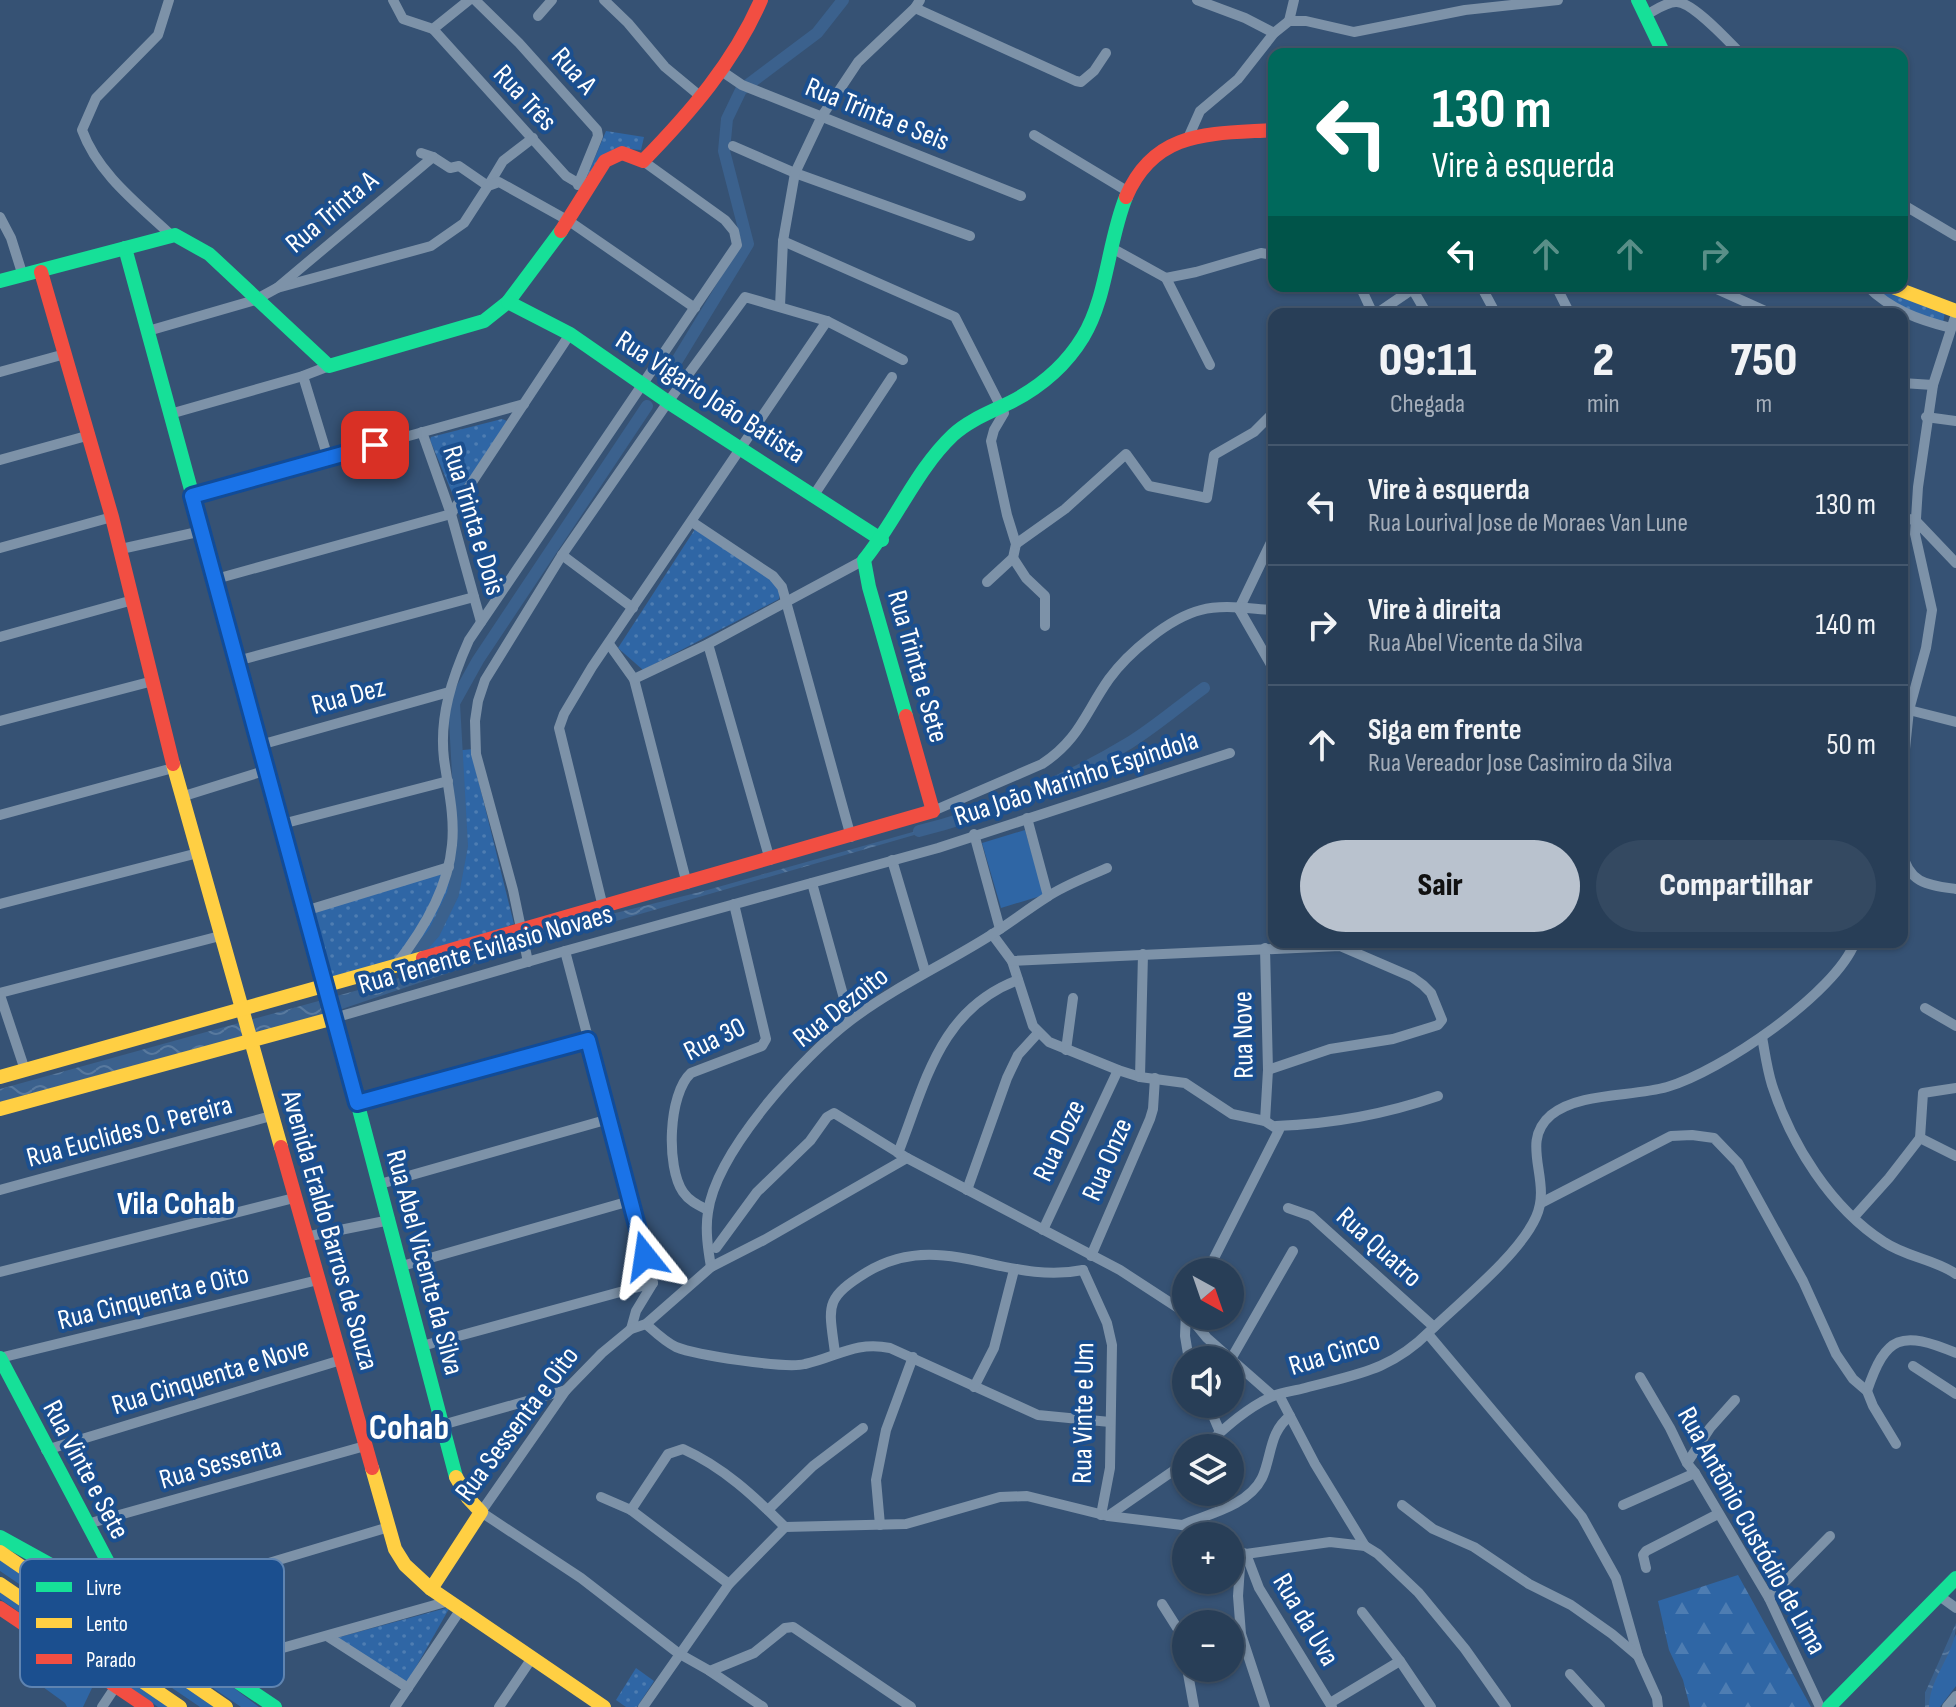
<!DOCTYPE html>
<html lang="pt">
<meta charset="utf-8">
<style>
:root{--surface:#283e57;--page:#344961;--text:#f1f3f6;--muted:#a5aeba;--line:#44576d;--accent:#b9c2ce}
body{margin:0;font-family:"Sofia Sans Condensed",sans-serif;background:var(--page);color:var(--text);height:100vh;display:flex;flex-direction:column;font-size:30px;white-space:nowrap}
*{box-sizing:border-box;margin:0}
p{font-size:26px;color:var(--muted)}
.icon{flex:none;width:44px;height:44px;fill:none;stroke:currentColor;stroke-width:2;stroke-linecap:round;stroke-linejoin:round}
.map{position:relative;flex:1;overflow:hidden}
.side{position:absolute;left:1268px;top:308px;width:640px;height:640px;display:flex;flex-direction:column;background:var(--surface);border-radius:16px;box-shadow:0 2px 6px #0004,0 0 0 2px var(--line)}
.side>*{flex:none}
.hud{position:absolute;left:1268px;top:48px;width:640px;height:244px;border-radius:16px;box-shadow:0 2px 6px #0004,0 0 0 2px var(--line);background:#00695c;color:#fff;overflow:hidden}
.needle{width:52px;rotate:140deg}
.tools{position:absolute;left:1172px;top:1258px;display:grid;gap:16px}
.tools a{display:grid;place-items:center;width:72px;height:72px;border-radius:50%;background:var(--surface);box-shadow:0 2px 6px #0004,0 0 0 2px var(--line);font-size:40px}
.pin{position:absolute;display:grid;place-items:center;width:68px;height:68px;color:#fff;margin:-34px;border-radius:16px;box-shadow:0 4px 12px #0006}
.me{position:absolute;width:88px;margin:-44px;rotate:345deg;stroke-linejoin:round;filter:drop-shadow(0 0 6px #0008)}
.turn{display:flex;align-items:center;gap:28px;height:168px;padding:0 32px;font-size:36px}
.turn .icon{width:104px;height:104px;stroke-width:2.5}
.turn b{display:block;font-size:56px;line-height:68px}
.lanes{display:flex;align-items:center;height:76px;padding:0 32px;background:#0003;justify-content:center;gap:40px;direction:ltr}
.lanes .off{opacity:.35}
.eta{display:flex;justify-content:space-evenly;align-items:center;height:136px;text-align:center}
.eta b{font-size:48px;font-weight:800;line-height:56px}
.primary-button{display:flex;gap:16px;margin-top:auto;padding:16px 32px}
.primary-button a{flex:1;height:92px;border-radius:48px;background:var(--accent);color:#111;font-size:32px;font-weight:800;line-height:92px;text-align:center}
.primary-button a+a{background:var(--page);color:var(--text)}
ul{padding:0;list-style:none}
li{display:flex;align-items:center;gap:24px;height:120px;padding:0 32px;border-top:2px solid var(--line)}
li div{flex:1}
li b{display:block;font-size:30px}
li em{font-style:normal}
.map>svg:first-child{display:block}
.grass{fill:#2f66a5}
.forest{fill:url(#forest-firs)}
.park{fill:url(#park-dots)}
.water{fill:url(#water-waves)}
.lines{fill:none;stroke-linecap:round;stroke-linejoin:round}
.canal{stroke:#3b618d;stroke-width:12}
.street{stroke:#7d92a8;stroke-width:10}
.fast{stroke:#16e098;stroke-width:14}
.slow{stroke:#ffcf43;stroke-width:14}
.jam{stroke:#f24e42;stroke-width:14}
.route-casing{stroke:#114b97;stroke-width:20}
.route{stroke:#1a73e8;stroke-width:14}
.labels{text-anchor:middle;stroke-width:8;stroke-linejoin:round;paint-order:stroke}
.street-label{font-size:28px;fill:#fff;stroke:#1b4f8f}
.quarter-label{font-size:32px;font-weight:bold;fill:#fff;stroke:#1b4f8f}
.district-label{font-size:36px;font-weight:bold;fill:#fff;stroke:#1b4f8f}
.key{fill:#1b4f8f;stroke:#5f84b1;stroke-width:2}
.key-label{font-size:22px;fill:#fff}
</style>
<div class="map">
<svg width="1956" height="1707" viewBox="0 0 1956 1707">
<defs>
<pattern id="forest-firs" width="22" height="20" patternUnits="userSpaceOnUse" patternTransform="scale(2)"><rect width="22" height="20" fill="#2f66a5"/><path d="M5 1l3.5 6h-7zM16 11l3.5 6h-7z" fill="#4e7db2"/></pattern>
<pattern id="park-dots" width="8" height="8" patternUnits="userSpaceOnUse" patternTransform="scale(2)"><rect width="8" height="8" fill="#2f66a5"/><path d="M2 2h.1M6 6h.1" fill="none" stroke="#4e7db2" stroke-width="1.8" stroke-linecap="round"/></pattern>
<pattern id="water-waves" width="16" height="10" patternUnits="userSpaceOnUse" patternTransform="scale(2)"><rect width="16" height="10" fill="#3b618d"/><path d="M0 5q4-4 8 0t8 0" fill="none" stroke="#58799e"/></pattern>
</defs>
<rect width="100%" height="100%" fill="#365274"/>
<g class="grass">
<path d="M1025,830L1044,895L1001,908L982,843Z"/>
<path d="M0,1560L218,1707H200L0,1571Z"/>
<path d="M0,1587L176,1707H158L0,1599Z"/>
<path d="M132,1617L190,1655L259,1707H241L132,1633Z"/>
<path d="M1956,1634V1686L1940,1707H1925V1693Z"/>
<path d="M45,1667C62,1676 75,1677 92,1688L83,1707H67L65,1703L32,1679L36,1672Z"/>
</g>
<path class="forest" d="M1738,1575L1811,1707H1690L1683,1680L1669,1650L1658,1601Z"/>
<g class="park">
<path d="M606,131L644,137L641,150L629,149L590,177L587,176Z"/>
<path d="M1861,286H1882L1945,312L1942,328L1905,318Z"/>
<path d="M502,419L507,421L457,497L453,495L430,440L431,437Z"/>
<path d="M697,526L780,584L779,599L643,670L618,648Z"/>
<path d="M474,749L473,759L514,924L405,962L333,983L308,911L452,870L466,824L452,751Z"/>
<path d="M450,1607L407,1683L336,1638Z"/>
<path d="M636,1668L654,1681L637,1707H626L616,1700Z"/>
</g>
<g class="water">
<path d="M934,826L935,829L519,949L339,1010L0,1102V1089L362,989L446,964L471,952L515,938L704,891Z"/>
<path d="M1956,1623C1956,1655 1930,1675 1929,1707H1925V1693Z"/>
</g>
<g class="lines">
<g class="canal">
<path d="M667,377L748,244L724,151L727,119L741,90L817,33L843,0"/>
<path d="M919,831C989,814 1068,780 1129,743C1155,727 1179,706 1204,688"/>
<path d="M418,951L434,933L453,894L462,846L454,703L478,660L647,406"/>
</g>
<g class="street">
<path d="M169,0L158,35L96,98L82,130C98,174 138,204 171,235"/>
<path d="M393,0L403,19L433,29L469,0"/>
<path d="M475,0L519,43L597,130L598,136L578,185"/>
<path d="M604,0L628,23L665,67L700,96"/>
<path d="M1197,0L1245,18L1274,33"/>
<path d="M915,8L1076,81L1081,82L1094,71L1106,53"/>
<path d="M1646,15C1654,11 1666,2 1676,2C1692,1 1729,42 1741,54"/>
<path d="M538,16L552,0"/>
<path d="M1289,21L1294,0"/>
<path d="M433,29L566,176L583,186"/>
<path d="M720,70L742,85L1021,196"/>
<path d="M1034,135L1127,191"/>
<path d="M1188,138L1200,111L1238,79L1274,33L1289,21H1306L1354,32L1465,10L1558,0"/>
<path d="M733,146L795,173L970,236"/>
<path d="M421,153L433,157L450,168L459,166L488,186L503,161L533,138"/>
<path d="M1902,204L1956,236"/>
<path d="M0,217L11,238L23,276"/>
<path d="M783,241L955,317L1004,413L994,430L991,441L1007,515L1016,544L1013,558L987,582"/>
<path d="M1110,247L1166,278L1210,365"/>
<path d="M1166,278L1196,272L1261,253L1274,255"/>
<path d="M1360,286L1373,314"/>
<path d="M1481,286L1496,314"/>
<path d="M1556,286L1570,314"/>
<path d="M1710,286L1772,314"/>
<path d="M1867,286C1891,310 1919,320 1951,328"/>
<path d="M277,288L431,246L464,223L488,186L499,182L569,221L695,308"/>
<path d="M1413,290L1427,314"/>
<path d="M780,306L783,241L795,173L822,116L858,62L915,8L920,0"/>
<path d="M1376,314L1417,286"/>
<path d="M148,331L255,300L277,288L433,157"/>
<path d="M0,372L65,354"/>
<path d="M303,376L328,458"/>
<path d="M1902,383L1933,385"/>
<path d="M170,414L303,376L329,366"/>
<path d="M1926,417L1956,421"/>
<path d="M422,432L451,514L481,622"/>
<path d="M0,460L90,435"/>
<path d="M814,495L892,377"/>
<path d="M192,496L524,404"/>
<path d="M1902,518L1915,520L1956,563"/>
<path d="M692,522L773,576L782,587L851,837"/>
<path d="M1016,544L1065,509L1126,454L1149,486L1207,498L1214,455L1254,432L1274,412"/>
<path d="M0,548L112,517"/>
<path d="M121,549L202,531"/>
<path d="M562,555L633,608"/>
<path d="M1013,558L1026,578L1045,596V626"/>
<path d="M216,579L451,514L570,334"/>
<path d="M1239,609L1274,536"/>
<path d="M1239,609L1274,670"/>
<path d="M0,637L133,600"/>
<path d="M609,644L634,679L687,884"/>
<path d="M708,644L770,860"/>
<path d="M237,661L474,597"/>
<path d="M634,679L708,644L864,560"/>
<path d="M1909,710L1956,722"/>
<path d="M0,721L153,681"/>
<path d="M260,745L449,692"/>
<path d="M1902,778L1909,710L1926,648L1932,610L1915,534L1918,487L1933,385L1956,314"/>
<path d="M181,797L267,770"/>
<path d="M933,811L1042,764C1079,740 1085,713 1109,679C1128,653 1169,618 1201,610C1223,604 1251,609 1274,610"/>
<path d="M0,815L173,768"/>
<path d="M1027,818L1048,896"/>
<path d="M282,824L448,781"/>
<path d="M974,834L1000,929"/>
<path d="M1902,852C1909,884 1928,885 1956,889"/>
<path d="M892,860L925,971"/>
<path d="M812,883L850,1020"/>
<path d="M0,904L198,853"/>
<path d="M603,907L559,728L564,714L592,667L827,321"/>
<path d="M305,911L449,867"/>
<path d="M992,934L1012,961L1033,1026L1049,1042L1118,1070L1140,1077L1185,1083L1232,1114L1265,1121L1279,1130L1207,1272"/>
<path d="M1265,948L1268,1070L1265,1121"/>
<path d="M565,951L653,1283L636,1311L631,1329"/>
<path d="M1012,961L1340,946L1412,977L1423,985L1431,993L1442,1020L1438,1025L1393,1039L1330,1049L1268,1070"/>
<path d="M528,962L513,890L476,754L475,721L478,701L485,680L562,555L668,402L745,297L827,321L903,360"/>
<path d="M395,966C422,932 448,889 452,845C455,816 448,788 444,759C439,717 452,678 469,640L737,245L734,231L725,220L643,161"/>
<path d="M0,993L220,936"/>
<path d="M0,995L25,1070"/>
<path d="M1925,1008L1956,1026"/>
<path d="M334,1018L565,951L938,848L1230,753"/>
<path d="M1762,1037C1765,1053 1767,1069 1772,1085C1791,1144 1831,1208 1884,1242C1906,1257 1934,1259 1956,1274"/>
<path d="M1066,1050L1073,998"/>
<path d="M1140,1077L1143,954"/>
<path d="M357,1103L588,1040"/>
<path d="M1276,1126C1332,1124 1386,1114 1438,1096"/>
<path d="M1920,1138L1956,1156"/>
<path d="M898,1153C926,1082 939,1010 1018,980"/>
<path d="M380,1184L609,1119"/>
<path d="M0,1190L271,1116"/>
<path d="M967,1190L1007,1078L1018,1055L1038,1033"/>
<path d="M1541,1203L1671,1136L1692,1135L1714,1138L1738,1163L1803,1281L1836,1354L1853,1379L1867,1391L1873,1406L1896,1444"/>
<path d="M1288,1208L1311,1216L1434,1327"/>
<path d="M708,1210C698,1205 689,1201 683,1192C666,1167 668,1094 691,1073L762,1046L766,1039L734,904"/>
<path d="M1854,1217L1889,1178L1920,1138L1923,1093L1956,1088"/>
<path d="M1043,1230L1118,1070"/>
<path d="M305,1237L390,1220"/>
<path d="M716,1248L757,1192L810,1141L827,1117L834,1113L907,1158L1120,1270L1186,1313"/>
<path d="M1091,1256L1150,1119L1153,1109L1155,1078"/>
<path d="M402,1266L630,1201"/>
<path d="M711,1267C708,1249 705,1230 708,1212C716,1152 803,1056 851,1020C895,987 945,964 991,935C1010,923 1028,909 1047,897C1065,885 1087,877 1107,868"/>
<path d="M1083,1270L1107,1323L1112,1345L1110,1468L1101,1515"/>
<path d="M0,1272L294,1198"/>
<path d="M1186,1312L1185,1336L1189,1360"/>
<path d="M1189,1316L1207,1338L1273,1396"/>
<path d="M646,1324C655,1332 664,1341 676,1347C696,1355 785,1369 805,1364C837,1357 855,1341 890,1348L1038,1415L1110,1422"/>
<path d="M1428,1334L1582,1517L1616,1578L1638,1656"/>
<path d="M422,1346L653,1283"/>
<path d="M835,1353C829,1306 823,1299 867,1272C942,1227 1004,1286 1083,1270"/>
<path d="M0,1358L318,1280"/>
<path d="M1231,1359L1293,1251"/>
<path d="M1913,1366L1956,1394"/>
<path d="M1640,1377L1670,1428L1687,1463L1695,1473L1769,1598L1820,1707"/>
<path d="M974,1387L994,1348L1014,1270"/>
<path d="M1867,1391C1886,1335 1901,1330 1956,1353"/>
<path d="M1279,1395L1315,1464L1365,1546"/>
<path d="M1208,1404L1220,1432"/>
<path d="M442,1425L566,1390"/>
<path d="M1203,1448C1224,1429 1245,1409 1271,1397C1281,1392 1294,1391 1305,1388C1357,1374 1390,1371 1430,1331C1461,1301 1519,1255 1536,1217C1553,1180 1518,1143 1551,1115C1579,1092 1632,1097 1667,1087C1720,1072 1836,993 1855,942"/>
<path d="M46,1450L341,1360"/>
<path d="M1687,1463L1710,1428L1735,1400"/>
<path d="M601,1497L631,1510L729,1584"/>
<path d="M1402,1505L1433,1529L1474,1547L1529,1584L1571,1605L1612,1634L1638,1656L1657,1698L1658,1707"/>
<path d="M1623,1505L1695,1473"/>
<path d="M631,1510L668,1454L683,1449C723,1467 754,1496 785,1527"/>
<path d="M768,1510L813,1466L863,1428"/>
<path d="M1108,1516L1186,1462"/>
<path d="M87,1524L365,1446"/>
<path d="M880,1525L876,1480L886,1430L913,1357"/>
<path d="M1182,1525C1208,1514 1248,1506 1262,1478C1272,1456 1269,1432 1290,1416"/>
<path d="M1230,1547L1246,1554L1330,1542L1365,1546L1378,1554L1418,1592L1465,1649L1506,1707"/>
<path d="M1241,1552L1238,1596L1241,1634L1265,1707"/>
<path d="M1246,1554L1259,1588L1332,1707"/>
<path d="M1646,1568L1643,1555L1646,1551L1718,1514"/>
<path d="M1938,1595L1956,1608"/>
<path d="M1769,1598L1830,1536"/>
<path d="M1162,1604L1181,1634L1186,1661"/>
<path d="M125,1606L389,1527"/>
<path d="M1362,1612L1400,1661L1431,1707"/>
<path d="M327,1636L408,1688"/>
<path d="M215,1667L449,1601"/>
<path d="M1187,1668L1194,1707"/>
<path d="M710,1671L754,1653L785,1628L793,1627L911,1707"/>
<path d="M1570,1674L1600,1707"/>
<path d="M1330,1703L1400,1661"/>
<path d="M102,1707L116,1686"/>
<path d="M395,1707L461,1609"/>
<path d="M499,1707L532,1658"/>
<path d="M643,1707L729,1584L785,1527L906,1524L1000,1497L1027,1496L1108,1516L1182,1525L1207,1536"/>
<path d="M763,1707L710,1671L678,1653L581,1578L481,1512L566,1390L602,1353L631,1329L646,1324L711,1267L764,1240L907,1158"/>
<path d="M1947,1707L1956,1696"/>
</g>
<g class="fast">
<path d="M1638,0L1664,54"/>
<path d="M125,248L225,614"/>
<path d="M0,281L175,235L209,254L329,366L484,321L508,302L561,231"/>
<path d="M508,302L570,334L668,402L882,540"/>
<path d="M906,716L869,587L864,560C896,521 916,470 953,435C969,420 991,412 1011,402C1040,387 1066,365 1083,337C1107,298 1108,241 1126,197"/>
<path d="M330,999L456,1477"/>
<path d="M0,1358L111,1568L125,1606"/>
<path d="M0,1537L125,1606L275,1707"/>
<path d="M1829,1707L1956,1578"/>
</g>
<g class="slow">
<path d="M1890,286L1956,311"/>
<path d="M225,614L330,999"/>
<path d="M173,764L281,1147"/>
<path d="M0,1077L423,958"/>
<path d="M0,1109L334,1018"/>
<path d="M372,1468L395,1549L405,1565L431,1589L604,1707"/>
<path d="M0,1552L226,1707"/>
<path d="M0,1584L180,1707"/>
<path d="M431,1589L481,1512L468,1498L456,1477"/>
</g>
<g class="jam">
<path d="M1126,197C1155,129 1211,134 1274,130"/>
<path d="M561,231L605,161L622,153L643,161C690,113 734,62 761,0"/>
<path d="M41,272L112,517L173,764"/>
<path d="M423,958L933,811L906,716"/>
<path d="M281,1147L372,1468"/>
<path d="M0,1608L147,1707"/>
</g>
</g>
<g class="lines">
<g class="route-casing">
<path id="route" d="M375,445L192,496L357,1103L588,1040L645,1256"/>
</g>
<use href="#route" class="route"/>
</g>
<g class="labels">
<g class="street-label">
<text transform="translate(575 70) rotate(48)" y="10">Rua A</text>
<text transform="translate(526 97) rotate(47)" y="10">Rua Três</text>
<text transform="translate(878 113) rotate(22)" y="10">Rua Trinta e Seis</text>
<text transform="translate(331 211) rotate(-40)" y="10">Rua Trinta A</text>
<text transform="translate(711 396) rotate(33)" y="10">Rua Vigario João Batista</text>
<text transform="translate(475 520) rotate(73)" y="10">Rua Trinta e Dois</text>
<text transform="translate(919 666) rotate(74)" y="10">Rua Trinta e Sete</text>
<text transform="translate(348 695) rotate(-15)" y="10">Rua Dez</text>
<text transform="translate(1076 777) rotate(-18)" y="10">Rua João Marinho Espindola</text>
<text transform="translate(485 948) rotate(-16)" y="10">Rua Tenente Evilasio Novaes</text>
<text transform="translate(840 1006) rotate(-38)" y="10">Rua Dezoito</text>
<text transform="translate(1242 1035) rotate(-91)" y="10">Rua Nove</text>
<text transform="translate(714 1038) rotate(-26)" y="10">Rua 30</text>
<text transform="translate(129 1130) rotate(-15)" y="10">Rua Euclides O. Pereira</text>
<text transform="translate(1058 1140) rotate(-65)" y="10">Rua Doze</text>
<text transform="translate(1106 1159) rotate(-67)" y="10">Rua Onze</text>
<text transform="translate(331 1230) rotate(74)" y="10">Avenida Eraldo Barros de Souza</text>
<text transform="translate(1380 1246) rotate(42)" y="10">Rua Quatro</text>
<text transform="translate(426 1262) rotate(75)" y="10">Rua Abel Vicente da Silva</text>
<text transform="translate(153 1296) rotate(-14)" y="10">Rua Cinquenta e Oito</text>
<text transform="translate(1334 1352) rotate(-17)" y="10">Rua Cinco</text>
<text transform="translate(210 1375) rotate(-17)" y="10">Rua Cinquenta e Nove</text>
<text transform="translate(1082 1413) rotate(-89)" y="10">Rua Vinte e Um</text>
<text transform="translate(516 1423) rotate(-53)" y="10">Rua Sessenta e Oito</text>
<text transform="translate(220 1462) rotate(-16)" y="10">Rua Sessenta</text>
<text transform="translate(87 1469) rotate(62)" y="10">Rua Vinte e Sete</text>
<text transform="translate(1753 1530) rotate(61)" y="10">Rua Antônio Custódio de Lima</text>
<text transform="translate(1307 1619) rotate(59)" y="10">Rua da Uva</text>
</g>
<g class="quarter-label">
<text x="176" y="1214">Vila Cohab</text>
</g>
<g class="district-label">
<text x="409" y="1439">Cohab</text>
</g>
</g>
<rect x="20" y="1559" width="264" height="128" rx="12" class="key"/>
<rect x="36" y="1582" width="36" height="10" fill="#16e098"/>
<rect x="36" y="1618" width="36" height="10" fill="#ffcf43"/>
<rect x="36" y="1654" width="36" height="10" fill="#f24e42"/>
<g class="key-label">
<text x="86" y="1595">Livre</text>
<text x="86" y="1631">Lento</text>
<text x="86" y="1667">Parado</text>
</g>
</svg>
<div class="tools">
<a><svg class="needle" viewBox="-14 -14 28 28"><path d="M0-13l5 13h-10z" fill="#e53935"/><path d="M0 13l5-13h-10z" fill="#a5aeba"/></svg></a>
<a><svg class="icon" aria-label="sound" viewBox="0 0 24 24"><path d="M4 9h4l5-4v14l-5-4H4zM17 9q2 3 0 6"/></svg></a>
<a><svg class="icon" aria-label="layers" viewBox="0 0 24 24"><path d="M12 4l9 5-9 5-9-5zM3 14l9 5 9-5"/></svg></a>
<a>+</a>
<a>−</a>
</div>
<div class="pin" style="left:375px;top:445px;background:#d93025"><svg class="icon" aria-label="arrive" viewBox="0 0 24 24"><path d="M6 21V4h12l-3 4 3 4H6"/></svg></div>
<svg class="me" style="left:645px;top:1256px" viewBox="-20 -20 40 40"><path d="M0-17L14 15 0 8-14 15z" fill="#1a73e8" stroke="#fff" stroke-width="4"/></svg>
<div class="hud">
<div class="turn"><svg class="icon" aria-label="left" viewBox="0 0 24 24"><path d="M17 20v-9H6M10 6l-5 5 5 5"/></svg><div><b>130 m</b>Vire à esquerda</div></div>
<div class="lanes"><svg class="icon" aria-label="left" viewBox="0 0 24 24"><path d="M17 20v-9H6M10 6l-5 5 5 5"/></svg><svg class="icon off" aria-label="ahead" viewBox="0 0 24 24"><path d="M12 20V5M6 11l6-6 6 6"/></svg><svg class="icon off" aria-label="ahead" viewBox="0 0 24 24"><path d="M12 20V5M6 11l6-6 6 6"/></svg><svg class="icon off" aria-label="right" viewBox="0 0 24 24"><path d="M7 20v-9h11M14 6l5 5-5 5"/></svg></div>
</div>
<section class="side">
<div class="eta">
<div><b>09:11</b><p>Chegada</p></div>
<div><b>2</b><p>min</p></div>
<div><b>750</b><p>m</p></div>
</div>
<ul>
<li><svg class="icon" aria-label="left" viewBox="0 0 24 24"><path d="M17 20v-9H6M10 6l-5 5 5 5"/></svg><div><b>Vire à esquerda</b><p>Rua Lourival Jose de Moraes Van Lune</p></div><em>130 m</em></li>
<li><svg class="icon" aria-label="right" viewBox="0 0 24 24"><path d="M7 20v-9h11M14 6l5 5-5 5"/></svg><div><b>Vire à direita</b><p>Rua Abel Vicente da Silva</p></div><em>140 m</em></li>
<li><svg class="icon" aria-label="ahead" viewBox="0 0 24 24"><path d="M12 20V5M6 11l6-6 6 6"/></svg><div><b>Siga em frente</b><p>Rua Vereador Jose Casimiro da Silva</p></div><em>50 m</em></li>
</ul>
<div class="primary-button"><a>Sair</a><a>Compartilhar</a></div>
</section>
</div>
